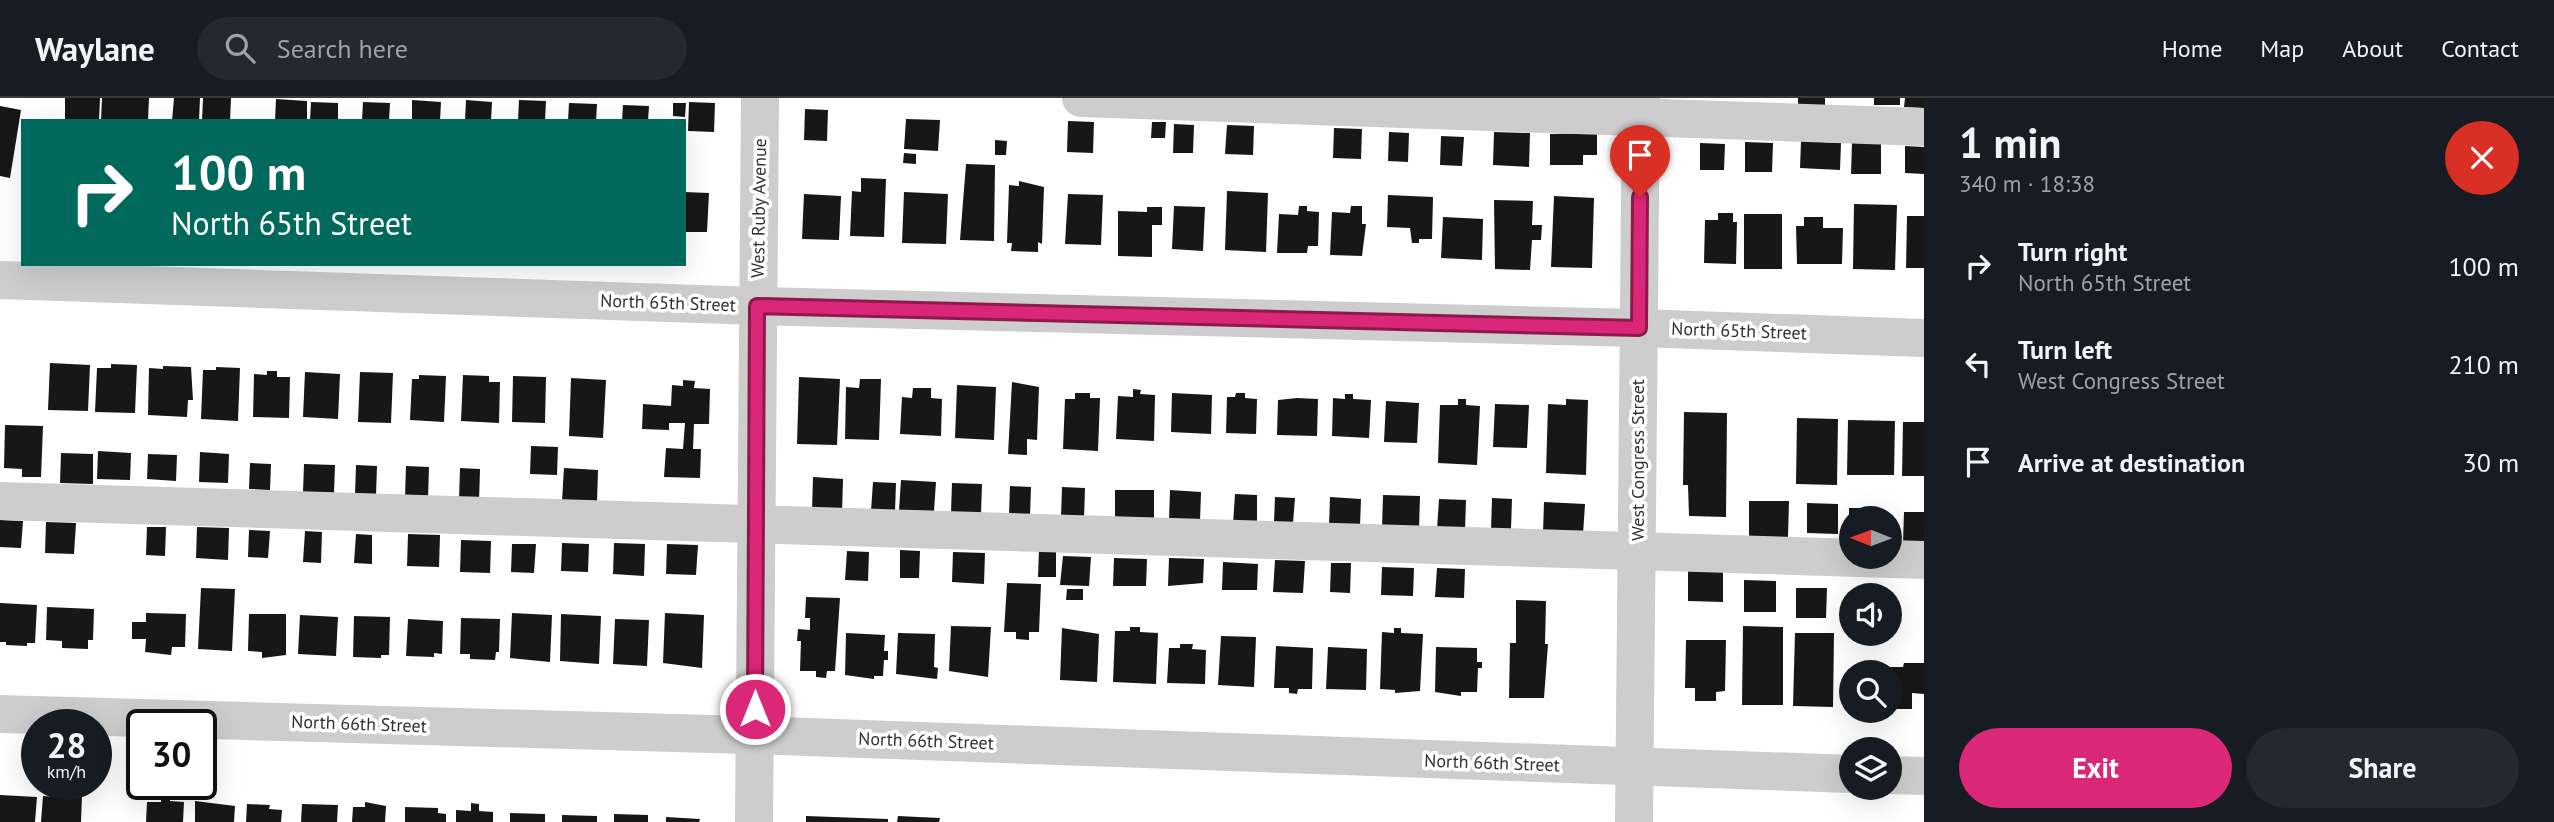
<!DOCTYPE html>
<meta charset="utf-8">
<style>
:root{--surface:#171b24;--page:#242831;--text:#f1f3f6;--muted:#9ea1a6;--line:#363941;--accent:#db2777}
body{margin:0;font-family:"PT Sans",sans-serif;background:var(--page);color:var(--text);height:100vh;display:flex;flex-direction:column;font-size:26px;white-space:nowrap}
*{box-sizing:border-box;margin:0}
p{font-size:23px;color:var(--muted)}
.icon{flex:none;width:38px;height:38px;fill:none;stroke:currentColor;stroke-width:2;stroke-linecap:round;stroke-linejoin:round}
.map{position:relative;flex:1;overflow:hidden}
.panel{display:flex;flex-direction:column;background:var(--surface);width:630px}
.panel>*{flex:none}
.top-card{position:absolute;left:21px;top:21px;width:665px;height:147px;border-radius:0px;box-shadow:0 7px 28px #0002;background:#00695c;color:#fff;overflow:hidden}
.needle{width:46px;rotate:271deg}
.fabs{position:absolute;left:1839px;top:408px;display:grid;gap:14px}
.fabs a{display:grid;place-items:center;width:63px;height:63px;border-radius:50%;background:var(--surface);box-shadow:0 7px 28px #0002;font-size:35px}
.speed{position:absolute;left:21px;top:611px;display:flex;gap:14px;font-size:35px;font-weight:700;text-align:center}
.speed>*{display:grid;place-content:center;width:91px;height:91px;border-radius:50%;background:var(--surface);box-shadow:0 7px 28px #0002;line-height:1}
.speed small{font-size:18px;font-weight:400}
.speed .limit{border:4px solid #111;border-radius:10px;background:#fff;color:#111}
.pin{position:absolute;display:grid;place-items:center;width:60px;height:60px;color:#fff;margin:-72px -30px;border-radius:50% 50% 50% 0;rotate:-45deg;box-shadow:0 0 7px #0007}
.pin .icon{rotate:45deg}
.me{position:absolute;width:77px;margin:-38px;rotate:0deg;stroke-linejoin:round;filter:drop-shadow(0 0 5px #0008)}
.turn{display:flex;align-items:center;gap:24px;height:147px;padding:0 35px;font-size:32px}
.turn .icon{width:91px;height:91px;stroke-width:2.5}
.turn b{display:block;font-size:49px;line-height:60px}
.round{display:grid;place-items:center;flex:none;width:74px;height:74px;border-radius:37px;background:var(--page)}
.overview{display:flex;align-items:center;justify-content:space-between;height:119px;padding:0 35px}
h1{font-size:42px;font-weight:700;line-height:52px}
.cta{display:flex;gap:14px;margin-top:auto;padding:14px 35px}
.cta a{flex:1;height:80px;border-radius:42px;background:var(--accent);color:#fff;font-size:28px;font-weight:700;line-height:80px;text-align:center}
.cta a+a{background:var(--page);color:var(--text)}
ul{padding:0;list-style:none}
li{display:flex;align-items:center;gap:21px;height:98px;padding:0 35px}
li div{flex:1}
li b{display:block;font-size:26px}
li em{font-style:normal}
header{display:flex;align-items:center;gap:42px;box-sizing:border-box;height:98px;padding:0 35px;background:var(--surface);border-bottom:2px solid var(--line)}
header strong{font-size:33px}
nav{display:flex;gap:38px;margin-inline-start:auto;font-size:24px}
.search{width:490px;height:63px;background:var(--page);display:flex;align-items:center;gap:18px;box-sizing:border-box;padding:0 24px;border-radius:38px;color:var(--muted);font-size:26px}
main{display:flex;flex:1;min-height:0}
.map>svg:first-child{display:block}
.building{fill:#171717}
.lines{fill:none;stroke-linecap:round;stroke-linejoin:round}
.minor{stroke:#cdcdcd;stroke-width:38}
.route-casing{stroke:#8e194d;stroke-width:18}
.route{stroke:#db2777;stroke-width:12}
.labels{text-anchor:middle;stroke-width:7;stroke-linejoin:round;paint-order:stroke}
.street-label{font-size:18px;fill:#303030;stroke:#fff}
</style>
<header>
<strong>Waylane</strong>
<div class="search"><svg class="icon" aria-label="search" viewBox="0 0 24 24"><circle cx="10" cy="10" r="6"/><path d="M15 15l6 6"/></svg>Search here</div>
<nav><a>Home</a><a>Map</a><a>About</a><a>Contact</a></nav>
</header>
<main>
<div class="map">
<svg width="1924" height="724" viewBox="0 0 1924 724">
<rect width="100%" height="100%" fill="#fff"/>
<g class="building">
<path d="M65,0H100L99,23H65Z"/>
<path d="M102,0H149L148,23L101,22Z"/>
<path d="M174,0H200L199,23H172Z"/>
<path d="M203,0H231L230,23H202Z"/>
<rect x="1798" y="0" width="27" height="7"/>
<rect x="1874" y="0" width="26" height="7"/>
<path d="M1905,0H1924V10L1904,9Z"/>
<path d="M276,1L307,3V23H275Z"/>
<path d="M412,2L441,4L440,23H412Z"/>
<path d="M466,2L492,4L491,23H465Z"/>
<path d="M519,2L546,3L545,23H518Z"/>
<path d="M311,4L338,5V23H310Z"/>
<path d="M363,4L390,5L389,23H362Z"/>
<path d="M689,4L715,5L714,34L688,33Z"/>
<path d="M569,5L597,6L596,23H568Z"/>
<path d="M673,5H686L685,19L673,18Z"/>
<path d="M623,7L649,8L648,23H622Z"/>
<path d="M0,8L21,12L10,80L0,78Z"/>
<path d="M805,11L828,12L827,43L804,42Z"/>
<path d="M906,21L940,22L938,53L904,51Z"/>
<path d="M1068,23L1094,24L1093,55L1067,54Z"/>
<path d="M1152,24H1166L1165,40H1151Z"/>
<path d="M1174,26L1194,27L1193,55H1173Z"/>
<path d="M1227,27L1254,28L1253,57L1225,56Z"/>
<path d="M1334,30L1362,31L1361,61L1333,60Z"/>
<path d="M1389,34L1409,35L1408,64L1388,63Z"/>
<path d="M1494,34L1530,35L1529,69L1493,67Z"/>
<path d="M1597,35V57H1583V67H1550V36Z"/>
<path d="M1441,38L1464,39L1462,68L1440,67Z"/>
<path d="M995,42L1007,43L1006,57H995Z"/>
<path d="M1801,43L1841,45L1840,72L1800,70Z"/>
<path d="M1745,44L1773,45L1772,74H1745Z"/>
<path d="M1700,45L1725,46L1724,72H1700Z"/>
<path d="M1852,45H1881V76H1851Z"/>
<path d="M1905,48L1924,49V76L1905,75Z"/>
<path d="M904,55L916,56V66L903,65Z"/>
<path d="M966,66L995,67L994,143L960,142Z"/>
<path d="M861,80L886,81L884,139L850,138L852,93L861,94Z"/>
<path d="M1019,83L1044,89L1042,146L1038,144V154L1011,153L1012,145H1007L1009,87L1019,88Z"/>
<path d="M1227,93L1268,95L1266,154L1225,152Z"/>
<path d="M684,94L709,95L707,134H684Z"/>
<path d="M904,94L948,96L946,146L902,145Z"/>
<path d="M804,96L841,98L839,142L802,141Z"/>
<path d="M1068,96L1103,97L1101,147L1065,146Z"/>
<path d="M1388,97L1433,99L1432,141H1419V145H1412L1410,130L1387,129Z"/>
<path d="M1554,98L1594,100L1592,170L1551,169Z"/>
<path d="M1494,102L1533,103L1532,127H1542L1541,142H1532L1530,172L1495,171Z"/>
<path d="M1854,106L1897,107L1895,172L1853,171Z"/>
<path d="M1174,108L1205,109L1203,153L1172,151Z"/>
<path d="M1299,108H1307V113L1319,114L1318,148H1308L1307,155H1277L1279,116L1298,117Z"/>
<path d="M1351,108H1362V126H1366L1362,158L1330,157L1332,114L1350,115Z"/>
<path d="M1147,109H1162V127H1152V159L1118,158V113L1147,114Z"/>
<path d="M1718,115H1733V124H1737L1736,166L1704,165L1705,122H1718Z"/>
<rect x="1744" y="116" width="38" height="55"/>
<path d="M1907,118H1924V170H1906Z"/>
<path d="M1443,119L1483,121L1482,162L1441,160Z"/>
<path d="M1804,119H1823V130H1843L1842,166H1797L1796,128H1804Z"/>
<path d="M50,265L90,267L88,313L48,312Z"/>
<path d="M111,266L137,267L135,315L95,314L97,270H111Z"/>
<path d="M163,268L191,269L193,302H188L187,319L148,317L149,270L163,271Z"/>
<path d="M216,269L240,270L238,323L201,321L203,272H216Z"/>
<path d="M267,273H277V279H290L289,320L253,319L254,276L267,277Z"/>
<path d="M305,274L340,276L338,321L303,319Z"/>
<path d="M360,274L393,275L391,325L358,324Z"/>
<path d="M419,277L446,278L444,324L410,322L412,281H419Z"/>
<path d="M463,277L489,278V284H500L499,325L461,323Z"/>
<path d="M513,278L546,279L545,325L512,324Z"/>
<path d="M799,279L840,281L837,347L797,346Z"/>
<path d="M571,280L606,282L603,340L569,338Z"/>
<path d="M860,281H881L879,342L845,341L846,289L859,290Z"/>
<path d="M683,282L695,283L694,290L710,291L709,326H694L693,351H701L700,380L664,379L666,350L683,351L685,325H669V332L642,331L643,306L671,308L672,287L683,288Z"/>
<path d="M1012,284L1039,289L1037,342L1027,341V357L1008,356Z"/>
<path d="M957,287L996,289L994,342L955,340Z"/>
<path d="M913,290H931V300L942,301L941,338L900,336L902,299L912,300Z"/>
<path d="M1133,291L1141,292L1140,296L1155,297L1154,343L1116,341L1118,298L1133,299Z"/>
<path d="M1075,295H1090V300H1100L1098,353L1063,351L1065,301H1075Z"/>
<path d="M1172,295L1212,297L1211,336L1171,334Z"/>
<path d="M1236,295H1245V300L1257,301L1256,336L1226,335L1227,299H1235Z"/>
<path d="M1345,296H1353V301L1371,302L1369,340L1332,338L1333,300L1345,301Z"/>
<path d="M1297,300L1318,301L1317,338L1277,337L1278,302Z"/>
<path d="M1458,301H1466V307L1480,308L1477,367L1438,365L1440,307H1458Z"/>
<path d="M1566,301L1588,302L1586,377L1546,375L1548,306L1566,307Z"/>
<path d="M1386,303L1419,305L1417,345L1384,344Z"/>
<path d="M1495,306L1529,307L1527,350L1493,349Z"/>
<path d="M1684,314L1727,315L1726,419L1689,418L1688,387H1683Z"/>
<path d="M1797,320L1838,321L1837,387L1796,386Z"/>
<path d="M1848,322L1895,323L1894,377H1847Z"/>
<path d="M1903,324H1924V378H1902Z"/>
<path d="M5,327L43,328L41,379H22V371L4,370Z"/>
<path d="M531,348L558,349L557,377L530,376Z"/>
<path d="M98,353L131,355L130,382L97,381Z"/>
<path d="M200,354L229,356L228,385L199,384Z"/>
<path d="M61,355L93,356V386L60,385Z"/>
<path d="M148,356L177,357L176,383L147,381Z"/>
<path d="M250,365L271,366L270,392L249,391Z"/>
<path d="M304,366L335,367L334,395L303,394Z"/>
<path d="M356,367L377,368L376,398L355,397Z"/>
<path d="M406,368L429,369L428,400L405,399Z"/>
<path d="M460,370L480,371L479,403L459,402Z"/>
<path d="M564,370L598,372L597,405L562,403Z"/>
<path d="M813,379L843,381L842,416L812,414Z"/>
<path d="M901,382L936,384L934,413L899,412Z"/>
<path d="M873,384L896,385L895,414L871,413Z"/>
<path d="M952,385L982,386L981,416L951,415Z"/>
<path d="M1010,388L1031,389L1030,418L1009,417Z"/>
<path d="M1062,389L1085,390L1084,421L1061,420Z"/>
<rect x="1115" y="392" width="39" height="28"/>
<path d="M1170,392L1201,394L1200,424L1169,423Z"/>
<path d="M1235,396L1257,397V428L1233,427Z"/>
<path d="M1383,397L1420,398L1419,432L1382,431Z"/>
<path d="M1275,399L1295,400L1293,425L1274,424Z"/>
<path d="M1330,399L1361,401L1360,429L1329,428Z"/>
<path d="M1492,400L1512,401L1511,432H1491Z"/>
<path d="M1439,401L1466,402L1465,433L1437,432Z"/>
<path d="M1749,403H1789L1788,439H1749Z"/>
<path d="M1544,404L1585,406L1583,437L1543,435Z"/>
<path d="M1807,405L1838,406V436L1807,435Z"/>
<path d="M1849,410H1876V420H1852L1849,427Z"/>
<path d="M1904,414H1924V444H1903Z"/>
<path d="M0,422L23,423L21,450L0,449Z"/>
<path d="M46,424L76,425L74,456L45,455Z"/>
<path d="M147,429H166L165,458L146,457Z"/>
<path d="M197,429L229,430L228,462L196,460Z"/>
<path d="M249,432L270,433L268,460L248,459Z"/>
<path d="M305,433L322,434L321,465L303,464Z"/>
<path d="M356,436L372,437V466L354,465Z"/>
<path d="M408,436L440,437L439,469L407,468Z"/>
<path d="M461,442L491,443L490,475L460,474Z"/>
<path d="M562,445L589,446L588,474L561,473Z"/>
<path d="M614,445L645,446L644,478L613,476Z"/>
<path d="M512,446H536L534,475L511,474Z"/>
<path d="M667,446L698,447L696,477L666,476Z"/>
<path d="M900,452L920,453L919,480H900Z"/>
<path d="M1039,452H1056V479H1038Z"/>
<path d="M847,453L869,454L868,483L845,482Z"/>
<path d="M953,454L985,455L984,486L952,484Z"/>
<path d="M1063,458L1091,459L1089,488L1060,487Z"/>
<path d="M1114,460L1147,461L1146,488H1113Z"/>
<path d="M1169,460L1204,461L1203,485L1168,488Z"/>
<path d="M1275,462L1305,463L1303,495L1273,494Z"/>
<path d="M1223,464L1258,466L1257,492H1222Z"/>
<path d="M1331,465H1351L1350,495L1330,494Z"/>
<path d="M1382,469L1414,470L1413,498L1381,497Z"/>
<path d="M1437,470L1465,471L1464,500L1435,499Z"/>
<path d="M1688,473L1723,474V504L1688,503Z"/>
<path d="M1744,482L1776,483V514H1744Z"/>
<path d="M1007,485L1041,486L1039,534H1029V542L1016,541V534H1004Z"/>
<path d="M201,490L235,491L232,553L198,551Z"/>
<path d="M1796,490H1827L1826,520H1796Z"/>
<path d="M1067,491H1083V502H1066Z"/>
<path d="M806,499L840,500L835,573H827L826,580L816,579V573H800L801,543H797L798,531L810,532V520H805Z"/>
<path d="M1516,502L1546,503L1545,546H1548L1544,600H1509L1510,545H1516Z"/>
<path d="M0,505L37,507L35,545H27V548L6,547V544H0Z"/>
<path d="M47,509L94,511L93,542H88V551L62,550V543L46,542Z"/>
<path d="M146,515L186,516L185,549H172L171,557L145,554L146,541H132V524H146Z"/>
<path d="M512,515L552,517L550,564L510,560Z"/>
<path d="M665,515L704,517L702,570L663,565Z"/>
<path d="M249,516H286V557L262,560V554L248,553Z"/>
<path d="M561,516L601,518L599,566L560,563Z"/>
<path d="M300,517L338,519L336,558L298,556Z"/>
<path d="M354,518L390,519L389,557H381V560L353,559Z"/>
<path d="M461,520L500,521L499,554H496L495,562L470,561V556H460Z"/>
<path d="M408,521L443,523L442,556L434,555V559L406,558Z"/>
<path d="M615,521L649,522L647,568L613,566Z"/>
<path d="M951,528L991,529L988,579L949,573Z"/>
<path d="M1743,528L1783,529V607H1742Z"/>
<path d="M1130,529H1140V534L1158,535L1156,586L1113,584L1115,533H1130Z"/>
<path d="M1062,530L1099,536L1097,584L1060,582Z"/>
<path d="M1394,530H1401V535L1423,536L1420,593L1395,595V592L1380,591L1382,534L1394,535Z"/>
<path d="M846,535L885,537L884,553H888V562H884L883,578H874V581L845,577Z"/>
<path d="M898,535L935,536L934,569L938,570L937,581L896,576Z"/>
<path d="M1795,535H1834L1833,609L1793,608Z"/>
<path d="M1221,538L1256,539L1254,589L1218,587Z"/>
<path d="M1686,542H1726L1725,593L1716,594V603H1695V590H1685Z"/>
<path d="M1180,546H1193L1192,551L1206,552L1205,586L1167,585L1169,550H1180Z"/>
<path d="M1276,548L1313,550L1312,591H1298L1297,596L1289,595V590H1274Z"/>
<path d="M1328,549L1367,551L1366,592L1326,591Z"/>
<path d="M1436,549L1477,550V564H1482V570H1478L1477,594H1461V598L1435,594Z"/>
<path d="M1904,565H1924V596L1912,595V611H1890V574H1852V569H1903Z"/>
<path d="M58,696L82,697L81,724H41L43,698L58,699Z"/>
<path d="M161,696H170V703L184,704L183,724H146L147,704H161Z"/>
<path d="M0,697L37,699L35,724H0Z"/>
<path d="M195,703L235,708L234,724H195Z"/>
<path d="M365,704L386,708L385,724H352L353,709H365Z"/>
<path d="M471,705L479,706V713L493,714V724H456V712L471,713Z"/>
<path d="M247,706L270,707L269,711L282,712L281,724H246Z"/>
<path d="M302,706L338,707L337,724H301Z"/>
<path d="M405,709L438,710V715L446,716V724H405Z"/>
<path d="M510,715L545,716V724H510Z"/>
<path d="M614,716L648,717V724H614Z"/>
<path d="M562,717L597,718V724H562Z"/>
<path d="M806,718L888,721V724H806Z"/>
<path d="M898,718L940,720L939,724H897Z"/>
<path d="M666,719L700,721L699,724H666Z"/>
</g>
<g class="lines">
<g class="minor">
<path d="M1081,0L1924,29"/>
<path d="M0,182L757,208L1639,230L1924,240"/>
<path d="M0,403L1924,462"/>
<path d="M0,616L780,638L1852,676"/>
<path d="M1890,677L1924,678"/>
<path d="M754,724L760,0"/>
<path d="M1634,724L1641,0"/>
</g>
</g>
<g class="lines">
<g class="route-casing">
<path id="route" d="M755,611L757,208L1639,230L1640,99"/>
</g>
<use href="#route" class="route"/>
</g>
<g class="labels">
<g class="street-label">
<text transform="translate(759 110) rotate(-89)" y="6">West Ruby Avenue</text>
<text transform="translate(668 205) rotate(2)" y="6">North 65th Street</text>
<text transform="translate(1739 233) rotate(2)" y="6">North 65th Street</text>
<text transform="translate(1638 362) rotate(-90)" y="6">West Congress Street</text>
<text transform="translate(359 626) rotate(2)" y="6">North 66th Street</text>
<text transform="translate(926 643) rotate(2)" y="6">North 66th Street</text>
<text transform="translate(1492 665) rotate(2)" y="6">North 66th Street</text>
</g>
</g>
</svg>
<div class="fabs">
<a><svg class="needle" viewBox="-14 -14 28 28"><path d="M0-13l5 13h-10z" fill="#e53935"/><path d="M0 13l5-13h-10z" fill="#9ea1a6"/></svg></a>
<a><svg class="icon" aria-label="sound" viewBox="0 0 24 24"><path d="M4 9h4l5-4v14l-5-4H4zM17 9q2 3 0 6"/></svg></a>
<a><svg class="icon" aria-label="search" viewBox="0 0 24 24"><circle cx="10" cy="10" r="6"/><path d="M15 15l6 6"/></svg></a>
<a><svg class="icon" aria-label="layers" viewBox="0 0 24 24"><path d="M12 4l9 5-9 5-9-5zM3 14l9 5 9-5"/></svg></a>
</div>
<div class="speed"><div>28<small>km/h</small></div><div class="limit">30</div></div>
<div class="pin" style="left:1640px;top:99px;background:#d93025"><svg class="icon" aria-label="arrive" viewBox="0 0 24 24"><path d="M6 21V4h12l-3 4 3 4H6"/></svg></div>
<svg class="me" style="left:755px;top:611px" viewBox="-20 -20 40 40"><circle r="17" fill="#db2777" stroke="#fff" stroke-width="3"/><path d="M0-11L8 9 0 5-8 9z" fill="#fff"/></svg>
<div class="top-card">
<div class="turn"><svg class="icon" aria-label="right" viewBox="0 0 24 24"><path d="M7 20v-9h11M14 6l5 5-5 5"/></svg><div><b>100 m</b>North 65th Street</div></div>
</div>
</div>
<section class="panel">
<div class="overview"><div><h1>1 min</h1><p>340 m · 18:38</p></div><a class="round" style="background:#d93025;color:#fff"><svg class="icon" aria-label="close" viewBox="0 0 24 24"><path d="M6 6l12 12M18 6L6 18"/></svg></a></div>
<ul>
<li><svg class="icon" aria-label="right" viewBox="0 0 24 24"><path d="M7 20v-9h11M14 6l5 5-5 5"/></svg><div><b>Turn right</b><p>North 65th Street</p></div><em>100 m</em></li>
<li><svg class="icon" aria-label="left" viewBox="0 0 24 24"><path d="M17 20v-9H6M10 6l-5 5 5 5"/></svg><div><b>Turn left</b><p>West Congress Street</p></div><em>210 m</em></li>
<li><svg class="icon" aria-label="arrive" viewBox="0 0 24 24"><path d="M6 21V4h12l-3 4 3 4H6"/></svg><div><b>Arrive at destination</b></div><em>30 m</em></li>
</ul>
<div class="cta"><a>Exit</a><a>Share</a></div>
</section>
</main>
